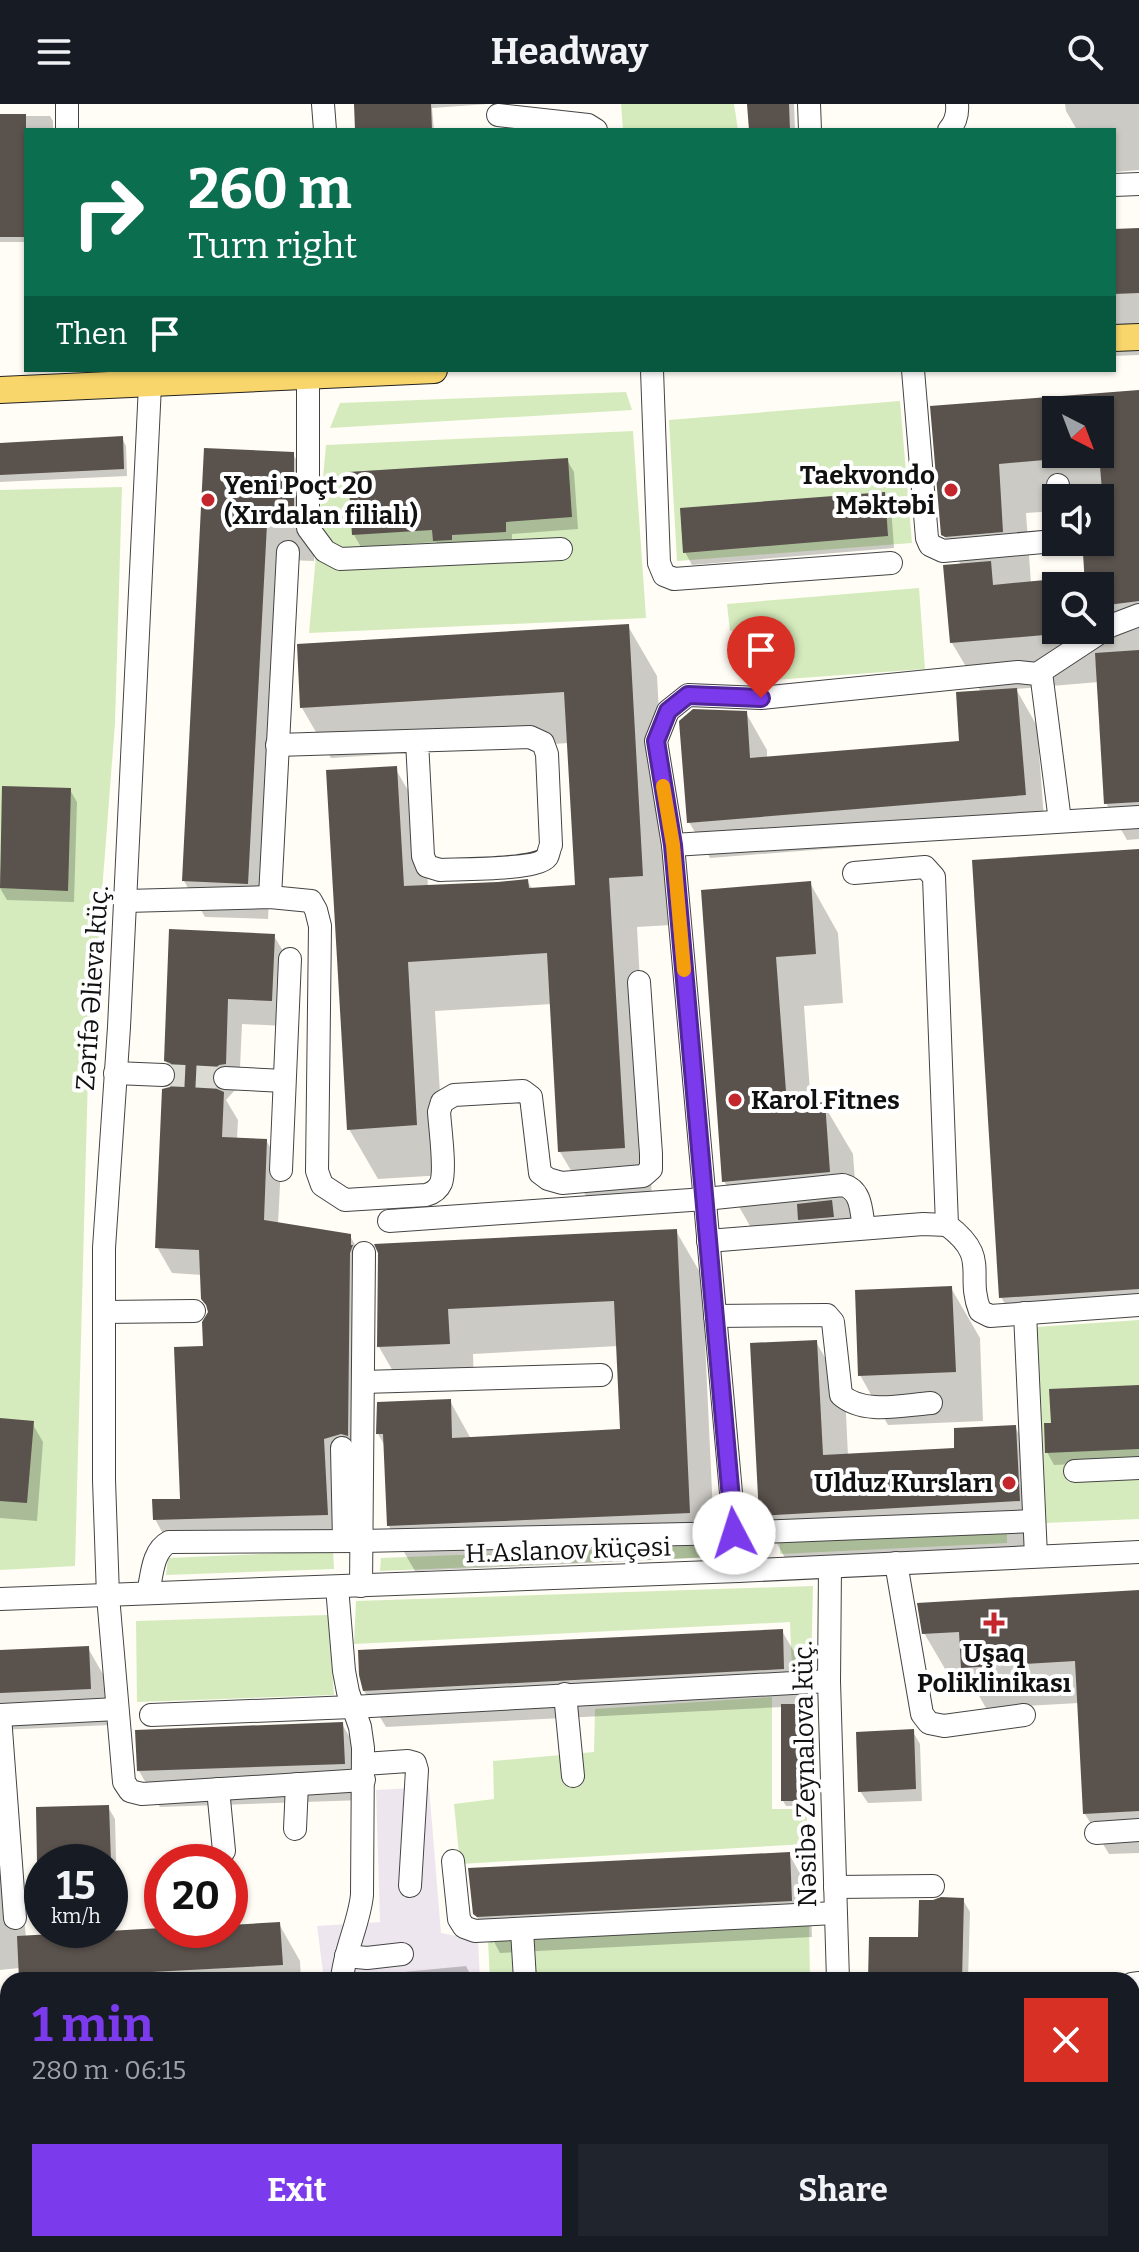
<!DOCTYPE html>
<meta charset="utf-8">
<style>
:root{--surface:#171b24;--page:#20242c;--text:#f1f3f6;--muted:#9ea1a6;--accent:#7c3aed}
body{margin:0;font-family:Bitter,serif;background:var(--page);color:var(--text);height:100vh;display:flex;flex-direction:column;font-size:30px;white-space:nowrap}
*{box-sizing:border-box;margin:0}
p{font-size:26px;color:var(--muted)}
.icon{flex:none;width:44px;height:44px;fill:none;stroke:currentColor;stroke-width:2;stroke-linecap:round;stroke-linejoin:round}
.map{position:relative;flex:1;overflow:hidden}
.sheet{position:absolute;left:0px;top:1868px;width:1140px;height:280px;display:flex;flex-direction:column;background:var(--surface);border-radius:24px 24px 0 0;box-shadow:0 2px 6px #0004}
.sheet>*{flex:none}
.guide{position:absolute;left:24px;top:24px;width:1092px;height:244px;border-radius:0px;box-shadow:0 2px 6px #0004;background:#0b6e4f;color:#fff;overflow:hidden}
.needle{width:52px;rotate:138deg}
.fabs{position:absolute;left:1042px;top:292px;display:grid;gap:16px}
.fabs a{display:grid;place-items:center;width:72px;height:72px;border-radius:0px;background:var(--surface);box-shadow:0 2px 6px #0004;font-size:40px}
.speed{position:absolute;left:24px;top:1740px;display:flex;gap:16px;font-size:40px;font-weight:700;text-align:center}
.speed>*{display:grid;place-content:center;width:104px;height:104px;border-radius:50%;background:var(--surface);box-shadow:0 2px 6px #0004;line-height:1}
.speed small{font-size:20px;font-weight:400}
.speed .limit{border:12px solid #d22;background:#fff;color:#111}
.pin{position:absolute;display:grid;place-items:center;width:68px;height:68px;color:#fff;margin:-82px -34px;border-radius:50% 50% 50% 0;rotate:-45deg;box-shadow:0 0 8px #0007}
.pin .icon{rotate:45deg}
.me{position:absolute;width:88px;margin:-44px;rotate:355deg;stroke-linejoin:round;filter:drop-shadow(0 0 6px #0008)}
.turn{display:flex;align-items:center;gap:28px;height:168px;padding:0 32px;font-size:36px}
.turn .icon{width:104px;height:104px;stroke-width:2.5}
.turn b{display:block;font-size:56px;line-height:68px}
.then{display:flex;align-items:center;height:76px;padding:0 32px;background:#0003;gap:16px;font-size:30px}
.round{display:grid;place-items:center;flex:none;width:84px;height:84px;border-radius:0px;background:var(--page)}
.summary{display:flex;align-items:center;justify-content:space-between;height:136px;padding:0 32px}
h1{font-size:48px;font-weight:700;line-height:60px;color:var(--accent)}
.action{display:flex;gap:16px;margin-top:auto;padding:16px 32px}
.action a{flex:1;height:92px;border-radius:0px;background:var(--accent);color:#fff;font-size:32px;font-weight:700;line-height:92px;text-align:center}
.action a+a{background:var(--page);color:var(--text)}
header{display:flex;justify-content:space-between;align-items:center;height:104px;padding:0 32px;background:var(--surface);font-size:36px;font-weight:700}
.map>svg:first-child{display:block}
.industrial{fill:#eee6ef}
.green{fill:#d5ebbd}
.shadow{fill:#0003;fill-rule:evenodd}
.building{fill:#5a524d}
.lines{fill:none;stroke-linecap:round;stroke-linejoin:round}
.minor-tunnel{stroke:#dbdad3;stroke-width:22;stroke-dasharray:22 11;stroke-linecap:butt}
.minor-casing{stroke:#444;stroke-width:24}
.major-casing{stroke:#222;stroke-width:28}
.minor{stroke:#fff;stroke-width:22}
.major{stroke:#f9d66b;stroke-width:26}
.route-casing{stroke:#51269a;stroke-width:20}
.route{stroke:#7c3aed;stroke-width:14}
.slow{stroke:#f59e0b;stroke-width:14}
.poi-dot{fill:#c4262e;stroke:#fff;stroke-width:3}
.labels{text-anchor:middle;stroke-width:8;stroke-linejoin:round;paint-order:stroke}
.poi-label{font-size:26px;font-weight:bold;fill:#111;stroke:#fff;text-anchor:end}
.street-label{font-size:26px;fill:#111;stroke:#fff}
</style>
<header><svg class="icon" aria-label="menu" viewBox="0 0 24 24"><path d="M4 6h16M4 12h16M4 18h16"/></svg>Headway<svg class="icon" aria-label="search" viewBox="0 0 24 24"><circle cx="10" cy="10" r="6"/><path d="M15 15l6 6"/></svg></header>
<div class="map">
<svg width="1139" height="2148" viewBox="0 0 1139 2148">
<rect width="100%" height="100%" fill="#fffdf5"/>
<path class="industrial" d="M429,1683L441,1829L478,1836L480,1876H324L317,1822L380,1818L376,1686Z"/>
<g class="green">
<path d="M621,0H734L738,26H623Z"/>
<path d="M626,288L632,306L330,324L340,299Z"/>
<path d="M900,297L912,439L677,457L669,316Z"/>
<path d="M633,327L646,514L309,529L326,341Z"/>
<path d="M122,383L115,619L88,970L75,1462L0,1466V386Z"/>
<path d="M919,484L925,565L773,576L767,522L730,527L727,500Z"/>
<path d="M1139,1216V1415L1045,1419L1036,1223Z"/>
<path d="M1007,1428V1439L780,1450V1438Z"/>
<path d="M712,1441V1453L380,1467L381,1454Z"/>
<path d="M333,1447L334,1465L166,1471L168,1454Z"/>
<path d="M813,1482L811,1566H792L790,1518L354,1540L356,1497Z"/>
<path d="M328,1511L334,1591L137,1598L136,1517Z"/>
<path d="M772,1593V1705H807V1740L460,1760L454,1700L494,1695L493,1657L594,1648L595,1605Z"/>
<path d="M809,1819L810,1876H490L488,1837Z"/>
</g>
<g class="shadow">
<path d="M356,0H489L432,4L434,26H357Z"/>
<path d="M749,0H794L795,26H751Z"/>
<path d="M1065,0H1139V66L1114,68V26H1077L1066,7Z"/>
<path d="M0,12H50L53,17V26H26V138H0Z"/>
<path d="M1139,126V251L1114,252V127Z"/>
<path d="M1139,288V735L1127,736L1106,699L1099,578L1016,585L1037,622L1045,728L710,754L689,718L746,609L767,646V655L961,639L981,588L952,539L961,461L943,430L932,304ZM1056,306H1100V350H1056ZM1056,394H1100V404L1105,403L1109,449L1087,475L1031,480L1026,409L1056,407ZM1056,482H1100V526H1056Z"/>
<path d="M122,334L126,342L127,372L0,378V341Z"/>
<path d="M206,346L293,350L314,386V457L287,456L268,815L205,813L184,777Z"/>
<path d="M567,356L574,368L578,425L512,430V440L442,448L436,438L361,443L354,431Z"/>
<path d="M884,390L891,402L894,444L692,461L685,448Z"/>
<path d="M628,522L657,572L671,821L637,823L652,1094L589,1097L560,1048L552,900L435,907L445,1071L378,1075L349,1025L395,664L424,714L428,783L527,777L533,786L577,783L569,639L331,654L302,604Z"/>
<path d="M4,684L70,686L77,698L74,798L7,796L0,784Z"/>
<path d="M1139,747V1197L1008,1205L1001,1193Z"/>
<path d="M810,779L838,829L843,899L804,902L811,1002L824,1001L853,1050L858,1118L753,1127L724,1077L703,788Z"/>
<path d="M274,832L289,857L286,922L242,920L239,986L234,987L226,996L238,1016L237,1035L266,1036L281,1062L278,1120L350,1132L365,1158L362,1356L342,1436L169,1441L155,1415L182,1397L210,1208L202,1171L172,1169L157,1143L171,985L177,976L166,957Z"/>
<path d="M676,1127L702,1172L715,1453L415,1467L389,1422L385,1342L378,1330L450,1297L471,1335L622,1327L618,1242L473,1250L474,1284L405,1288L379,1243L380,1149Z"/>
<path d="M951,1184L980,1234L983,1317L888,1321L860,1271Z"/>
<path d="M816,1238L845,1288L848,1352L957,1346L1015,1323L1044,1373L1047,1447L789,1461L761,1411Z"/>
<path d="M1139,1283V1357L1054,1361L1047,1348Z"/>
<path d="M0,1316L32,1319L43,1338L37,1417L0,1414Z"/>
<path d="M1139,1488V1749L1109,1750L1085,1710L1079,1599L986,1604L966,1569L948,1570L924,1529Z"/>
<path d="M782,1527L803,1563L804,1602H809L812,1608V1702H786L783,1697V1603L386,1623L364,1587Z"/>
<path d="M88,1544L109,1581L110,1621L0,1626V1548Z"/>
<path d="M342,1620L363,1656L364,1696L160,1703L139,1667Z"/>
<path d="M913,1628L920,1640L922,1697L868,1699L860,1687Z"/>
<path d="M108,1703L115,1715L117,1792H110V1758H42V1785L40,1782L38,1705Z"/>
<path d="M0,1723L19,1757L26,1834L169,1826H230V1823L279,1820L300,1857L301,1876H22L20,1864L0,1866Z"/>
<path d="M789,1750L810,1787L812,1833L500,1849L492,1834V1840L475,1810Z"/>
<path d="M963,1796L970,1808L968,1876H870L920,1835Z"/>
<path d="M466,1862L473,1876H362V1872Z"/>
<rect x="300" y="2140" width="58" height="8"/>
<path d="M898,2140H957L958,2148H899Z"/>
</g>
<g class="building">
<path d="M354,0H431L432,26H355Z"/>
<path d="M747,0H789L790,26H749Z"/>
<rect x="0" y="10" width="26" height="123"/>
<path d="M1139,124V189L1114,190V125Z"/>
<path d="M1139,286V497L1100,502V482H1085L1083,449L1107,447L1099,350L1100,306H1056V355L999,360L1003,428L945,433L941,431L930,302Z"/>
<path d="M123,332L124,365L0,371V339Z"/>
<path d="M204,344L294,348V421L267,420L248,780L182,777Z"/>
<path d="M568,354L572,413L506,418V428L452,431V436L433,437L432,426L352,431L348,368Z"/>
<path d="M885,388L888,432L683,449L680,404Z"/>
<path d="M991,457L993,481L1056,475V530L950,539L943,461Z"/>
<path d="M629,520L643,772L609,774L625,1044L558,1048L547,849L408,858L417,1021L347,1026L326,666L397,662L404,782L498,778L528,775L529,784L575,781L564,588L300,604L297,540Z"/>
<path d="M1139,546V698L1104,700L1095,549Z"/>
<path d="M1017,584L1026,691L687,719L679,617L693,605L747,607L750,654L959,637L956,588Z"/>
<path d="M2,682L71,684L68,787L0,784Z"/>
<path d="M1139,745V1185L999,1194L972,756Z"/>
<path d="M811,777L816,850L776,853L787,1001L825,998L830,1068L722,1078L701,786Z"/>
<path d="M169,825L275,830L272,897L228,895L226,960L219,961L214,966L211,974L217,985L224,988L222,1033L267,1035L264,1116L351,1130V1141H353L350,1149L348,1332L341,1330L324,1335L328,1411L153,1416L152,1395H180L174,1243L203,1242L202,1218L208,1208L206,1201L201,1195L199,1146L155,1144L162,985L170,983L177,972L175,964L170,959L164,957Z"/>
<path d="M832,1096L834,1113L798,1116L797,1100Z"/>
<path d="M677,1125L690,1409L387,1422L383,1330H376L377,1298L451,1295L452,1334L620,1325L614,1197L448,1205L450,1240L377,1243L378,1149L374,1140Z"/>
<path d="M952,1182L956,1268L858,1272L855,1186Z"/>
<path d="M817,1236L823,1351L954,1344V1324L1016,1321L1020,1397L759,1412L750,1239Z"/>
<path d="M1139,1281V1345L1045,1349L1044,1319H1051L1049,1285Z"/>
<path d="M0,1314L34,1317L27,1399L0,1397Z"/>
<path d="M1139,1486V1707L1083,1710L1075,1557L961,1564L959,1528L922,1530L917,1499Z"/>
<path d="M783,1525L784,1565L363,1587L359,1571L358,1546Z"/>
<path d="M89,1542L91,1585L0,1589V1546Z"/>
<rect x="781" y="1600" width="29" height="97"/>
<path d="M343,1618L345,1660L137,1667L135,1626Z"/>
<path d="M914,1625L916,1685L858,1688L856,1628Z"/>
<path d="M109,1701L111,1758H37L36,1703Z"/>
<path d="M790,1748L792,1797L477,1813L473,1810L468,1764Z"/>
<path d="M941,1793L964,1794L962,1876H868L869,1833H918L919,1796H933Z"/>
<path d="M280,1818L283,1861L19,1875L17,1832L162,1824V1826H230V1821Z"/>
</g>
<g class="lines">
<path class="minor-tunnel" d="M163,971L225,974"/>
<g class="minor-casing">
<g id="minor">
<path d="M323,0L325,26"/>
<path d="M809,0L810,26"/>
<path d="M498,11L588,21L596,26"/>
<path d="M67,26V0"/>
<path d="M949,26C956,18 958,10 957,0"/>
<path d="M1114,81L1139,80"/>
<path d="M652,266L659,459L664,471L674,475L891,459"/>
<path d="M913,266L927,434L930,441L943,447L1054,437L1056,435"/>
<path d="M308,272V424L325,447L340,455L561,445"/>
<path d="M150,281L119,923L104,1144V1376L108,1492L124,1678L130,1687L142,1690L364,1676"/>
<path d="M1058,381L1059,394"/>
<path d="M1037,570L1110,522L1139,511"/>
<path d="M277,641L530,633L543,639L547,650L551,741C549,745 549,749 547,753C538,766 459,765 440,766L427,762L423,752L417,637"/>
<path d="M673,741L1139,713"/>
<path d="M854,769L925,763L934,773L947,1121C991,1154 965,1169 980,1207L990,1212L1139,1201"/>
<path d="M270,793L288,448"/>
<path d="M126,797L270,793L311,797L316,806L320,822L317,1067L322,1081L345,1096L426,1091C433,1089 438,1086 441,1079C446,1066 440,1024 439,1008L442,998L454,991L523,987L531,993L540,1069L548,1075L562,1079L643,1072L651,1065V1050L639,878"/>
<path d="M115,969L163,971"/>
<path d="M225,974L284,977"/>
<path d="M281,1066L290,855"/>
<path d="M389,1117L705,1095L843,1081C862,1086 861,1107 864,1124"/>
<path d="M708,1137L923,1120L947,1121"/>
<path d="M104,1208L194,1207"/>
<path d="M1025,1209L1036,1452"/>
<path d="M715,1212L827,1211L833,1218L841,1291C864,1311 902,1301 931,1299"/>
<path d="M363,1278L601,1271"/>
<path d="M342,1344L344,1437"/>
<path d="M1075,1367L1139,1364"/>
<path d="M896,1459L922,1610L929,1619L944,1622L1024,1611"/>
<path d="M830,1463L829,1577L838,1876"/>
<path d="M738,1467L673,741L656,637L668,607L688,591L761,594L1018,568L1037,570L1042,576L1060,717"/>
<path d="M361,1482L364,1149"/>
<path d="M337,1483L344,1567L348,1588L360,1623L363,1644L362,1791C359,1820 344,1847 342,1876"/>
<path d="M148,1489C152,1472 152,1447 169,1438L361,1437L734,1429L1034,1417"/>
<path d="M0,1495L738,1467L1139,1448"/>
<path d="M565,1590L573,1672"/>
<path d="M0,1611L117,1605"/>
<path d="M151,1611L352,1603L829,1577"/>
<path d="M0,1612L15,1814"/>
<path d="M364,1660L408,1657L415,1659L417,1666L410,1782"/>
<path d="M218,1685L224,1747"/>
<path d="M295,1725L297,1680"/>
<path d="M1096,1729L1139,1726"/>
<path d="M453,1757L459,1815L464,1823L475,1827L835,1809"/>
<path d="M835,1783L933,1782"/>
<path d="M522,1826L525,1876"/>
<path d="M346,1852L367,1854L402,1850"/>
<path d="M1132,1880L1139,1879"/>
<path d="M0,1903L8,1901"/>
<path d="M0,2021L8,2036"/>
<path d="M62,2140L66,2148"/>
<path d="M275,2140L276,2148"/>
<path d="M368,2140L369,2148"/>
<path d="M467,2140V2148"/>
<path d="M849,2140L850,2148"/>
<path d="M965,2140V2148"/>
</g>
</g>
<g class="major-casing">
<g id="major">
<path d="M1114,234L1139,233"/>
<path d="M0,286L434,266"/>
</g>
</g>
<use href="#minor" class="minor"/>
<use href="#major" class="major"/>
</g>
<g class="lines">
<g class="route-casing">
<path id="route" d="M734,1429L673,741L656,637L668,607L688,591L761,594"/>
</g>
<use href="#route" class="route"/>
<path class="slow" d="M663,682L673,741L684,866"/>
</g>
<g class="poi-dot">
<circle cx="951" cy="386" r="8"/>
<circle cx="208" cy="396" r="8"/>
<circle cx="735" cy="996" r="8"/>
<circle cx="1009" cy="1379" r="8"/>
<path d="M990 1507h8v8h8v8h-8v8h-8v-8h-8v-8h8z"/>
</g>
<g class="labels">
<g class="poi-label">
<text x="935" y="380">Taekvondo<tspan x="935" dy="30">Məktəbi</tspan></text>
<text x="224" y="390" text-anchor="start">Yeni Poçt 20<tspan x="224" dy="30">(Xırdalan filialı)</tspan></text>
<text x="751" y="1005" text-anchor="start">Karol Fitnes</text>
<text x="993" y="1388">Ulduz Kursları</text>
<text x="994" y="1558" text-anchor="middle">Uşaq<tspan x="994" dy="30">Poliklinikası</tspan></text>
</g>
<g class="street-label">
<text transform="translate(92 884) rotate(-86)" y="9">Zərifə Əlieva küç.</text>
<text transform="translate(568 1446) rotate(-2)" y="9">H.Aslanov küçəsi</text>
<text transform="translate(805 1670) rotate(-91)" y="9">Nəsibə Zeynalova küç.</text>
</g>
</g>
</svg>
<div class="fabs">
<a><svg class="needle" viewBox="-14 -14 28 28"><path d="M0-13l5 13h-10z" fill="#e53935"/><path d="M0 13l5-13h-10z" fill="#9ea1a6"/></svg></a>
<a><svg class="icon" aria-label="sound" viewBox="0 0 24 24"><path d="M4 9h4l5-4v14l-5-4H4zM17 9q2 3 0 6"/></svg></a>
<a><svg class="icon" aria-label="search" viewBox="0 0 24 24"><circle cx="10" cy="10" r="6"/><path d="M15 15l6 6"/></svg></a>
</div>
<div class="speed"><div>15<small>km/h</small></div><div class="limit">20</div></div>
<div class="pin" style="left:761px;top:594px;background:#d93025"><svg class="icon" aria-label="arrive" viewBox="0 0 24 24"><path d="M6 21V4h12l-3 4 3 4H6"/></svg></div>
<svg class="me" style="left:734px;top:1429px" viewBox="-20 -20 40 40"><circle r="19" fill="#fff"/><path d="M0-13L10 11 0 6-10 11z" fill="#7c3aed"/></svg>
<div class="guide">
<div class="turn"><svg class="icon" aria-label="right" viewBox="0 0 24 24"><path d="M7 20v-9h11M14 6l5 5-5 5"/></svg><div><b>260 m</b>Turn right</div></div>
<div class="then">Then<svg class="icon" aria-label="arrive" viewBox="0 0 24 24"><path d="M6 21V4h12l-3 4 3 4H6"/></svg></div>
</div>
<section class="sheet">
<div class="summary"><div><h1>1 min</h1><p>280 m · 06:15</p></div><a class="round" style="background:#d93025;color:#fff"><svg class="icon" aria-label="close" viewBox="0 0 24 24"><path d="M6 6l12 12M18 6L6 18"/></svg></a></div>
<div class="action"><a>Exit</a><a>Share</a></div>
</section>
</div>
